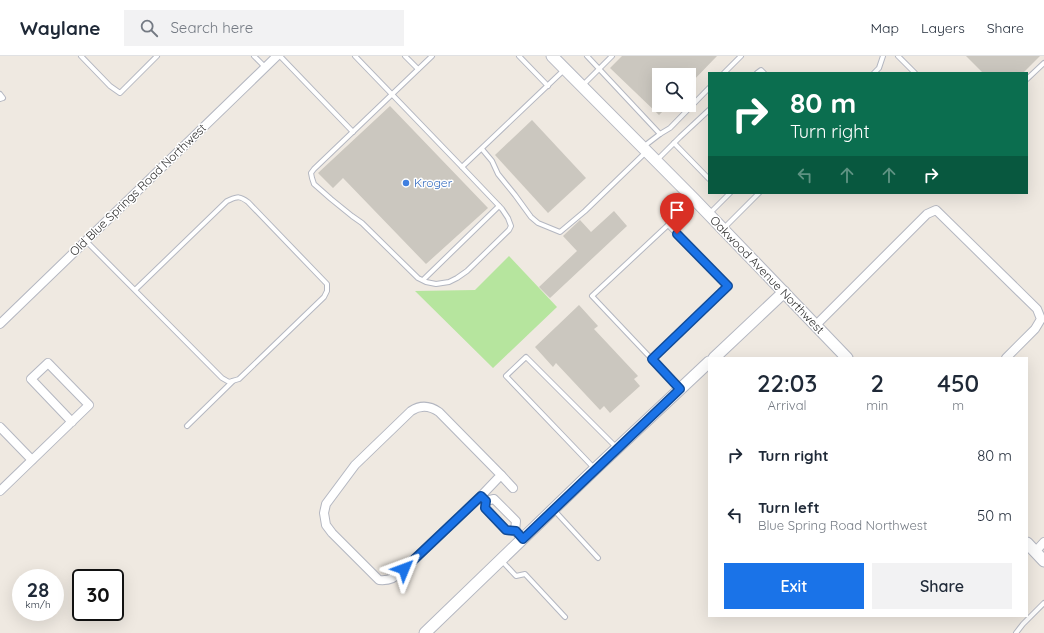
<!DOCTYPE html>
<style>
:root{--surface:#fff;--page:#f2f2f3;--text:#1f2937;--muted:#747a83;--line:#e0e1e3;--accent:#1a73e8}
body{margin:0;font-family:Quicksand,sans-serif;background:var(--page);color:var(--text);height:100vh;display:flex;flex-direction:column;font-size:15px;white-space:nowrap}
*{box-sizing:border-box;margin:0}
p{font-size:13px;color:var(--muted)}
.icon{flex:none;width:22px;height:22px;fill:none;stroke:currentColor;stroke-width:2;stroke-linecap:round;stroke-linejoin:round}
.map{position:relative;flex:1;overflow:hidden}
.sheet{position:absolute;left:708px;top:301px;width:320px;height:260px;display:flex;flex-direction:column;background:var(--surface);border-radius:0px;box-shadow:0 4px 16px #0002}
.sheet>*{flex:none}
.top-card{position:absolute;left:708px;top:16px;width:320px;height:122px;border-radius:0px;box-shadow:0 4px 16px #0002;background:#0b6e4f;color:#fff;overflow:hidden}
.fabs{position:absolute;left:652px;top:12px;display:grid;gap:8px}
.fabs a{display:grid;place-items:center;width:44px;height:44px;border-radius:0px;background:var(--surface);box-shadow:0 4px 16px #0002;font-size:20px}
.speed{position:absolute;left:12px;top:513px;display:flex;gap:8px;font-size:20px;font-weight:700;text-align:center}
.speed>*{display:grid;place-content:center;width:52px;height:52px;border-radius:50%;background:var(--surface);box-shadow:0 4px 16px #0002;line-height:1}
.speed small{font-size:10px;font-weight:400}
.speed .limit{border:2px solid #111;border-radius:6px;background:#fff;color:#111}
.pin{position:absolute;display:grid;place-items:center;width:34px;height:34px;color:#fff;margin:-41px -17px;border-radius:50% 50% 50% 0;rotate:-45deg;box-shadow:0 0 4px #0007}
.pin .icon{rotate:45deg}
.me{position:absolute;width:44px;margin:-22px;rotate:46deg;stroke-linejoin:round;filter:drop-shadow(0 0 3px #0008)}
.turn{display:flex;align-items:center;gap:14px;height:84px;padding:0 16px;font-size:18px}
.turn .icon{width:52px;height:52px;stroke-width:2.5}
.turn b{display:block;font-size:28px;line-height:34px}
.lanes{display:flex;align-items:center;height:38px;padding:0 16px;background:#0003;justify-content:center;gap:20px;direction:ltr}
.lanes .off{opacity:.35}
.eta{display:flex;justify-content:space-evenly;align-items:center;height:68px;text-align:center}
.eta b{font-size:24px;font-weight:600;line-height:28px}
.cta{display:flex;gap:8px;margin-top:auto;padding:8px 16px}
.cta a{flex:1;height:46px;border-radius:0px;background:var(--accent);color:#fff;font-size:16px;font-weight:600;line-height:46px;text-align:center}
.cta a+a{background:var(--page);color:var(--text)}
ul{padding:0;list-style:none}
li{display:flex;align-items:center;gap:12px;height:60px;padding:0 16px}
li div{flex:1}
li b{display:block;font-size:15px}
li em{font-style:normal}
header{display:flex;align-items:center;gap:24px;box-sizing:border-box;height:56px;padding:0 20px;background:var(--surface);border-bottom:1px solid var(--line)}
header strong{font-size:19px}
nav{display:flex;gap:22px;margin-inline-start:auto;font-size:14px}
.search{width:280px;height:36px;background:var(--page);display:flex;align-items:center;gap:10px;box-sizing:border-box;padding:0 14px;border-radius:0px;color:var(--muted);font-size:15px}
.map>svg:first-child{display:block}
.green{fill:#b6e59e}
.building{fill:#cbc7bf}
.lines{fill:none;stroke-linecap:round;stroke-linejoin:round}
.lane-casing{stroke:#b4b7c1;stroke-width:6}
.street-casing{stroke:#b4b7c1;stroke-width:10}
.secondary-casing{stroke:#b4b7c1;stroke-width:13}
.lane{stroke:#fff;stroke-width:4}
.street{stroke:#fff;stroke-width:8}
.secondary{stroke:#fff;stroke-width:11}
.route-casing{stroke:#114b97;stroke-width:10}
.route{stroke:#1a73e8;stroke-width:7}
.shop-dot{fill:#3f7fe0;stroke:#fff;stroke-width:1.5}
.labels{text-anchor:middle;stroke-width:3;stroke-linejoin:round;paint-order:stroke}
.shop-label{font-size:12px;fill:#366cbe;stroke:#fff;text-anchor:start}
.street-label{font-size:12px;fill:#2e2e2e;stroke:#fff}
</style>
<header>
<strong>Waylane</strong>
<div class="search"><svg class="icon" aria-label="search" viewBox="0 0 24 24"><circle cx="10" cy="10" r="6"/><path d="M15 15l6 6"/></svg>Search here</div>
<nav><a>Map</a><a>Layers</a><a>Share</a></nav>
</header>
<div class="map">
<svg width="1044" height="577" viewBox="0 0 1044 577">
<rect width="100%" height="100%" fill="#efe9e1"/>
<path class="green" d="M509,200L557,251L493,312L415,235L475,234Z"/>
<g class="building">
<path d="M622,0H717L689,29V19H659V49H669L659,59L610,12Z"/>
<path d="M966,0H1040L1023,17H983Z"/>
<path d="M390,50L488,152L426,208L343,122L333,132L318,117Z"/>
<path d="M532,64L586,122L548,157L495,99Z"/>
<path d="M614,155L627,170L550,242L539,231L577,195L563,180L580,164L591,176Z"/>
<path d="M579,249L598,270L594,273L638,320L634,323L640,330L610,357L604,350L600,354L556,307L553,311L535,291Z"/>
</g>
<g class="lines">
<g class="lane-casing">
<g id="lane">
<path d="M81,0L110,30L120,37L157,0"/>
<path d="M254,0L265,11"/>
<path d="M280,0L353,76"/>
<path d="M355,0L462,111L565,13"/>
<path d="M405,0L418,13"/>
<path d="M432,0L314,113L311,117L312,122L314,128L331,143L352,160L362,167L418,222L426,226L436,228L449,226L457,222L467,215L509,174L511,170L508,162L502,153L462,111"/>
<path d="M519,0L548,30"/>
<path d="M587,0L660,78"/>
<path d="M898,0L915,17"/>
<path d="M724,17L741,0"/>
<path d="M757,17L761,14L764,17"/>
<path d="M874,17L879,12L883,0"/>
<path d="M1027,23L1044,7"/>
<path d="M582,30L612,0"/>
<path d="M0,38L3,42L0,43"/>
<path d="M674,87L709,123"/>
<path d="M643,91L660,78L670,72L709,32"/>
<path d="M482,93L492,105L498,118L515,139L531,161L538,167L560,176L585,155L646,96"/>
<path d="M657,104L680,81L709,54"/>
<path d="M709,158L730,137"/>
<path d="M668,169L693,144"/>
<path d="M724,172L759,137"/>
<path d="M86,185L222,322L229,326L239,323L324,241L327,235V228L248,146C239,139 237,141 227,145L135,234"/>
<path d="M423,224L499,150"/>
<path d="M652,303L728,231L668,169L592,240L680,333"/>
<path d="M187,370L233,325"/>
<path d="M594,412L506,320L526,301L617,392"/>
<path d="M554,454L598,502"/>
<path d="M501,504L516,520L525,518L565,561"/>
<path d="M1016,577L1023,568L1044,547"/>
</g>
</g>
<g class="street-casing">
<g id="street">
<path d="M0,268L277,0"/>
<path d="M816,269L927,158L936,154L1037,253L1041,263L1035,273L1006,302"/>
<path d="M0,371L32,404"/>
<path d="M501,419L513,432"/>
<path d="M0,435L89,349L48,307L31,323L72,366"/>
<path d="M481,440L501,419L439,356C429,349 420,349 411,355L355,409L326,448L324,457L326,469L332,477L379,524C392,525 395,521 404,513L481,440L485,445"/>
<path d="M515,475L516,465L494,443L485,445V452L506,474L515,475L523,483"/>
<path d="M1035,496L1044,486"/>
</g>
</g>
<g class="secondary-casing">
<g id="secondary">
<path d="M552,0L694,143L847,302"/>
<path d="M714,302L784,236"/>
<path d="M1027,487L1044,505"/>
<path d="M425,577L595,413L709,306"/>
</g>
</g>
<use href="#lane" class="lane"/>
<use href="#street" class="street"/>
<use href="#secondary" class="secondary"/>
</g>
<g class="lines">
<g class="route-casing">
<path id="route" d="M404,513L481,440L486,445L485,452L506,474L516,475L523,483L680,333L652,303L728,230L677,178"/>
</g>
<use href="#route" class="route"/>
</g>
<circle class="shop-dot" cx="406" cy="127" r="4"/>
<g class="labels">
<g class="shop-label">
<text x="414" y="131">Kroger</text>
</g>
<g class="street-label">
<text transform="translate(138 134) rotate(-44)" y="4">Old Blue Springs Road Northwest</text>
<text transform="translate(767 219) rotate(46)" y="4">Oakwood Avenue Northwest</text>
</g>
</g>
</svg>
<div class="fabs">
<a><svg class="icon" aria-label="search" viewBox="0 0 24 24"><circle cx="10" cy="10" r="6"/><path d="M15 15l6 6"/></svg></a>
</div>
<div class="speed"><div>28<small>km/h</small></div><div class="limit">30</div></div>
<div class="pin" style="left:677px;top:178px;background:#d93025"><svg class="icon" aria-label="arrive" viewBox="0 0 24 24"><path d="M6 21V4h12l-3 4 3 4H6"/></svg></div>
<svg class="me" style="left:404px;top:513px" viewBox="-20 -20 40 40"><path d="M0-17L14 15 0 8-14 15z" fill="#1a73e8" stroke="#fff" stroke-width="4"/></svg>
<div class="top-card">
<div class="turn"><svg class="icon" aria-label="right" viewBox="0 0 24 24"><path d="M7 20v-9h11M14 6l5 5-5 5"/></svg><div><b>80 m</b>Turn right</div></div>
<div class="lanes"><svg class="icon off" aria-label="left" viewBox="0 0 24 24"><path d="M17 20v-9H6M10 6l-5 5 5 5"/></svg><svg class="icon off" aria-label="ahead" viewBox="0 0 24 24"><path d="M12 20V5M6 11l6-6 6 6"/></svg><svg class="icon off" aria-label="ahead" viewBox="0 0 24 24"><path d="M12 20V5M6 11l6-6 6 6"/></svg><svg class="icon" aria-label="right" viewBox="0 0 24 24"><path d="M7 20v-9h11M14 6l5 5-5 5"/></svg></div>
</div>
<section class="sheet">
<div class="eta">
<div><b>22:03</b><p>Arrival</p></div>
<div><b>2</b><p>min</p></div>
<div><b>450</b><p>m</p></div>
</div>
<ul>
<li><svg class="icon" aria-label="right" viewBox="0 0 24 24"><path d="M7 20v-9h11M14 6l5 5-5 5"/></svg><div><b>Turn right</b></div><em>80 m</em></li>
<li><svg class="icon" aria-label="left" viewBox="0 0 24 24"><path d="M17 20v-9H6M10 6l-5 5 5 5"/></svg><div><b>Turn left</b><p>Blue Spring Road Northwest</p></div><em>50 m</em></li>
</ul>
<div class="cta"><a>Exit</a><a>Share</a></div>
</section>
</div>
